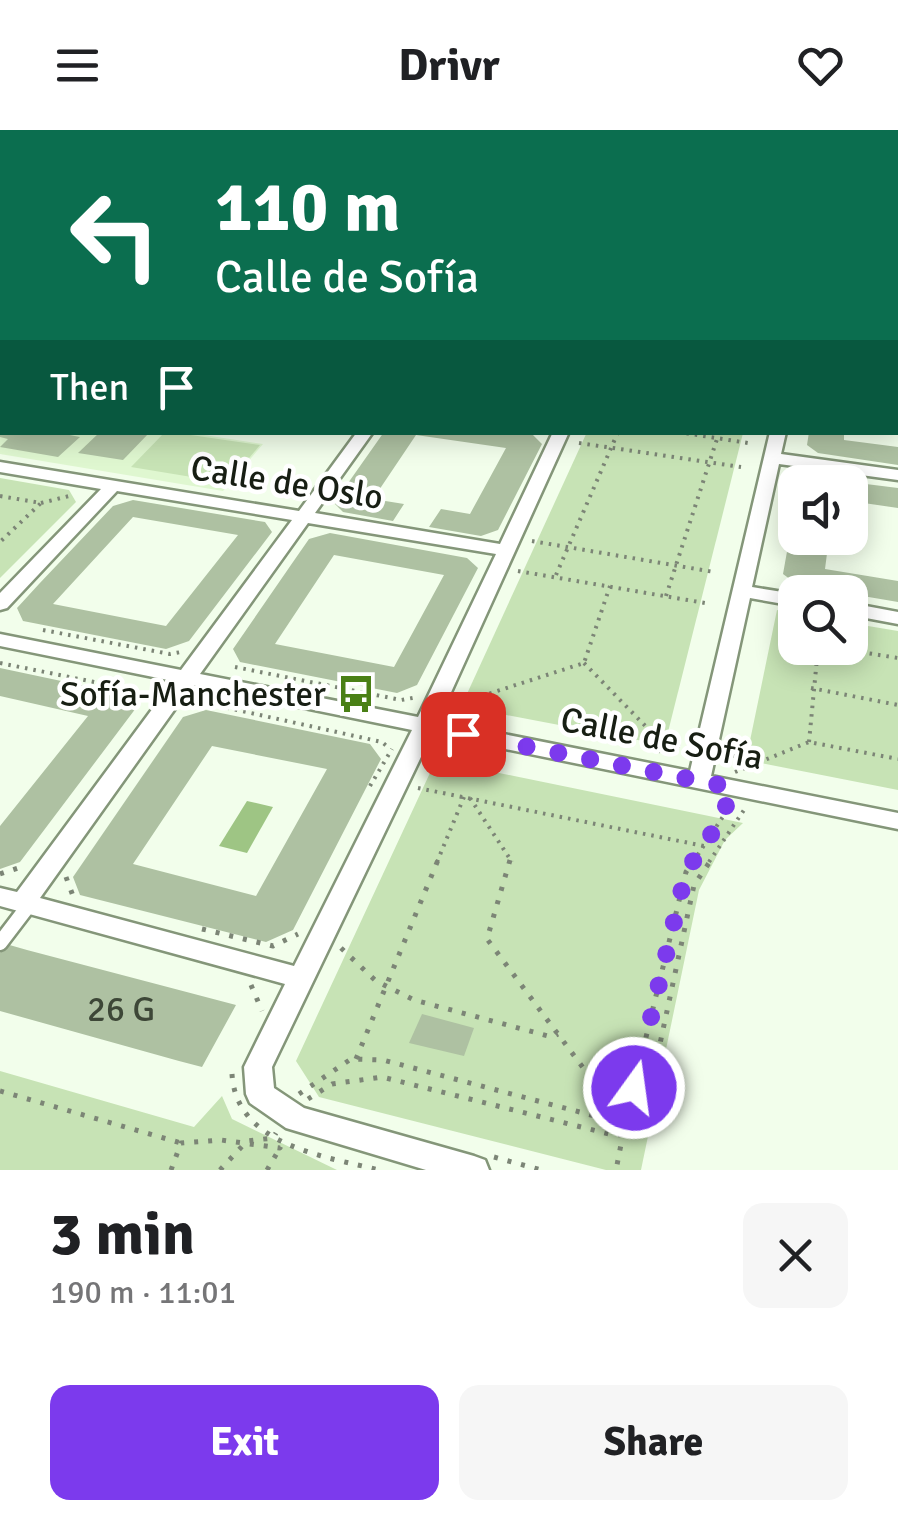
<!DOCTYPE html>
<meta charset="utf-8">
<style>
:root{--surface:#fff;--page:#f6f6f6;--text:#202124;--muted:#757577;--accent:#7c3aed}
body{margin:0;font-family:Signika,sans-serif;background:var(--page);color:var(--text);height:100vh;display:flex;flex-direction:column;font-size:38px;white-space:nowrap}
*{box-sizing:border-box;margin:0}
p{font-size:32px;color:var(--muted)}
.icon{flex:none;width:55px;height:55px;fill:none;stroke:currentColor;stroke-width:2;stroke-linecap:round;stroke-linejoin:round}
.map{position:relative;height:1040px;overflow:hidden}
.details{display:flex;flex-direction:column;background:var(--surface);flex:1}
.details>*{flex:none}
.top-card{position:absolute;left:0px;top:0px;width:900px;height:305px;box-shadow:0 5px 25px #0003;background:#0b6e4f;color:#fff;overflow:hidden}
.controls{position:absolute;left:778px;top:335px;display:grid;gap:20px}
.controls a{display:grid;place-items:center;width:90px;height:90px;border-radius:20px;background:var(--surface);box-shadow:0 5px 25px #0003;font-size:50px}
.pin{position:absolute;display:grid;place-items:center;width:85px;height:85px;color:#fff;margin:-42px;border-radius:20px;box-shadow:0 5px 15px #0006}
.me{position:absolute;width:110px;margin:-55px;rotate:14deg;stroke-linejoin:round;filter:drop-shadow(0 0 8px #0008)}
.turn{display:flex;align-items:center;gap:35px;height:210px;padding:0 50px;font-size:45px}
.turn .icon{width:130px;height:130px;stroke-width:2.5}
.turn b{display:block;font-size:70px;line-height:85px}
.then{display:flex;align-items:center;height:95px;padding:0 50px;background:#0003;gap:20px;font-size:38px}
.round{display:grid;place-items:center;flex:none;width:105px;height:105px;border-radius:20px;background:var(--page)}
.overview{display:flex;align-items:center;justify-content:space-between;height:170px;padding:0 50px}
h1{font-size:60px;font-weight:700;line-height:75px}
.action{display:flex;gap:20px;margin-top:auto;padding:20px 50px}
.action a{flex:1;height:115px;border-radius:20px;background:var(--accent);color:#fff;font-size:40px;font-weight:700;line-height:115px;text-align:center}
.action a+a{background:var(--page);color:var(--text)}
header{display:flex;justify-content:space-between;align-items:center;height:130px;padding:0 50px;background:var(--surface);font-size:45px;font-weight:700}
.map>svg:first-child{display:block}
.built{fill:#dff7d0}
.green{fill:#c7e3b5}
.water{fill:#9ec584}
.building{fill:#aec1a2;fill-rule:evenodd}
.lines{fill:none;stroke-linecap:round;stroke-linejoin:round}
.lane-casing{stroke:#849679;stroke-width:19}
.street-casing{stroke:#849679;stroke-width:5}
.secondary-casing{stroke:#849679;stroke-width:4}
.path-far2{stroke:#7c8576;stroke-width:2.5;stroke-dasharray:1 4;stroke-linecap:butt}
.path-far1{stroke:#7c8576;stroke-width:4;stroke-dasharray:2.5 6;stroke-linecap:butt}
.path{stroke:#7c8576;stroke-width:5;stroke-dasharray:4 10;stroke-linecap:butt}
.lane{stroke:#fff;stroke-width:14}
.street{fill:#fff;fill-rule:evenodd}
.secondary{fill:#fff;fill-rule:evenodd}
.route{stroke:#7c3aed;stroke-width:18;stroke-dasharray:0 32.4}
.labels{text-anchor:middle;stroke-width:9;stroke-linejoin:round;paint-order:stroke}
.street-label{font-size:35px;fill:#171e13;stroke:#fff}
.poi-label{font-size:35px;fill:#171e13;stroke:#fff;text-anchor:end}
.near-number-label{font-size:35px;fill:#3d4737}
</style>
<header><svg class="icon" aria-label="menu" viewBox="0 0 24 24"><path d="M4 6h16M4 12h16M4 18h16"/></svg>Drivr<svg class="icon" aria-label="heart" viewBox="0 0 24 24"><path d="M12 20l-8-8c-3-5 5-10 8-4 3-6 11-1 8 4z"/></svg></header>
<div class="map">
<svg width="898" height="1040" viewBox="0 0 898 1040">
<rect width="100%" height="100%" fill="#f2feeb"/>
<path class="built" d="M0,228L2,302L191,303L263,314L223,361L0,324Z"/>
<g class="green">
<path d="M587,302L743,303L668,602L643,611L475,579L466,566Z"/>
<path d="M164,303H177L260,315L228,353L131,337Z"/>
<path d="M0,348L69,360L76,372L0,448Z"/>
<path d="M777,480L795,484V518H850V493L898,501V660L746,630Z"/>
<path d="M436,630L743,693L725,710L699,760L641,1040H606L319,967L296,931Z"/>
<path d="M0,941L194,997L222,966L232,989L337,1040H0Z"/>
</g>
<path class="water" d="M247,671L273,677L247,723L219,716Z"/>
<g class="building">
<path d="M0,302H54L80,307L58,327L0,317L8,309L0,307Z"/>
<path d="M100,302H150L123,330L78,323Z"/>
<path d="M384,302H514L533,305L542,314L498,400L481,406L429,397L441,379L470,384L506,318L416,305L373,369L404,374L393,391L343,382L334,373Z"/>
<path d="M809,302H844V310L898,317V335L818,323L807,315Z"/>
<path d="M850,352L898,358V378L850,371Z"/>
<path d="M133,370L265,392L272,402L189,511L166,519L23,491L17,478L39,454L113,376ZM133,387L238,405L166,496L53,474Z"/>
<path d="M793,388L795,408H829L825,439L898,451V472L798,455L783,444Z"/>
<path d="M330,403L467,428L478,438L417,555L397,563L240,532L233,519L293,432L309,409ZM334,425L444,445L394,537L275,514Z"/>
<path d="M0,538L132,566L136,578L20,732L0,739V696L88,586L0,566Z"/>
<path d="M206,580L370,614L381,629L293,800L266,812L80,765L73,747L183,587ZM212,616L327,639L256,766L133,734Z"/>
<path d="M6,814L27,820L236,875L202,937L179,931L0,881V823Z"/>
<path d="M422,884L474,898L464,926L409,913Z"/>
</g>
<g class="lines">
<g class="lane-casing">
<path id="lane" d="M0,813L29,775"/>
</g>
<g class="street-casing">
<g id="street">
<path d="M193,0H213L214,2H196Z"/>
<path d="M343,0H371L372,2H342Z"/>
<path d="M691,0H730L731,2H694Z"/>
<rect x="850" y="0" width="10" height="2"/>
<path d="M2,135V143L0,144V136Z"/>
<rect x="0" y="211" width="2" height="9"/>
<path d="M357,302H373L315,383L500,414L553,302H569L438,591L690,641L770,302H786L781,324L898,340V350L779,334L752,457L795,464V476L750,468L711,646L898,683V699L432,604L272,937L274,958L304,978L474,1026L485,1030L489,1040H426L286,998L250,973L246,964L244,937L285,854L0,776V758L17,762L173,551L0,516V504L181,540L292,390L117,361L7,478L0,480V463L101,359L0,342V332L299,381ZM308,393L496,424L418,587L200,544ZM192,555L412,600L294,836L40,768Z"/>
<path d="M850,473L898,482V494L850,485Z"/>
</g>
</g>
<g class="secondary-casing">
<g id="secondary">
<rect x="0" y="16" width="2" height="8"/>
<rect x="0" y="119" width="2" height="10"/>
</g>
</g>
<g class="path-far2">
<path d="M382,1L394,2"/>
<path d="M22,2L27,0"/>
<path d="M273,2L277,0"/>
</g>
<g class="path-far1">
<path d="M678,302L748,313"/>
<path d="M579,313L741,337"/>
<path d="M0,366L41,373L0,412"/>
<path d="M41,373L73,365"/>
<path d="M532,411L714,442"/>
<path d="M518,441L705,473"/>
<path d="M556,445L618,302"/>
<path d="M666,466L717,309"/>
<path d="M43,500L170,524L181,522"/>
<path d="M836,518L898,528"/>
<path d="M0,533L139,561L147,570"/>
<path d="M584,533L661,612L657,626"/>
<path d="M235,537L401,570L418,567"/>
<path d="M811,558L898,575"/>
<path d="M210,574L382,612L389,618"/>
<path d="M457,574L584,533L610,456"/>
<path d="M188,577L211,570"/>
<path d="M661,612L686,617"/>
<path d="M809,612L818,518"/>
<path d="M725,624L735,626"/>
<path d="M735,642L809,612L898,629"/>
<path d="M370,656L392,619"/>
<path d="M418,658L704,716"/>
<path d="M470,668L512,732"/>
<path d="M437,732L464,667"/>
<path d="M693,732L724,685L726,674"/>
<path d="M709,732L746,677"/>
</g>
<g class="path">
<path d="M510,730L487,809L625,994L616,1040"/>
<path d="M0,744L21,737"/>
<path d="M66,747L73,766"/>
<path d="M202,799L273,816L298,804"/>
<path d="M341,818L376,851L414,870L552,907L558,904"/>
<path d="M251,855L262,881"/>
<path d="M356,929L438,730"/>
<path d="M232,944C236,1015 323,1026 379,1040"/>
<path d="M0,961L181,1013"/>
<path d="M299,964L351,929L383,930L625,994L686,742L694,730"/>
<path d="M308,969L332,954L382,947L613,1005L628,1004L643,993L694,755L711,730"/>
<path d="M494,1027L541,1040"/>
<path d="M171,1040L181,1013L221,1010L280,1018L285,1008"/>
<path d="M220,1040L247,1011L273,1008L276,1003"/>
<path d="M267,1040L280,1018"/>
</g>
<use href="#lane" class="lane"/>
<use href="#street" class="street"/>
<use href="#secondary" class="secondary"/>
</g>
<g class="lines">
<path class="route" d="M463,604L730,657L724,685L686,742L634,958"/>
</g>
<defs>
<g id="bus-bare" transform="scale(3)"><path d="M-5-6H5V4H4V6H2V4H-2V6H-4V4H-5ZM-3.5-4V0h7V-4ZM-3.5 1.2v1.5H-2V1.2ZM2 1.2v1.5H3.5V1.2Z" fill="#4a8016" stroke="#fff" stroke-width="2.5" paint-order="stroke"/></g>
</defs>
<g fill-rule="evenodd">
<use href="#bus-bare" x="356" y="564"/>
</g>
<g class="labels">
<g class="street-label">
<text transform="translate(287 352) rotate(9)" y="12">Calle de Oslo</text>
<text transform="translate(662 608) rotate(11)" y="12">Calle de Sofía</text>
</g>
<g class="poi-label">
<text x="326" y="576">Sofía-Manchester</text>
</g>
<g class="near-number-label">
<text x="121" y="891">26 G</text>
</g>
</g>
</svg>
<div class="controls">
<a><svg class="icon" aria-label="sound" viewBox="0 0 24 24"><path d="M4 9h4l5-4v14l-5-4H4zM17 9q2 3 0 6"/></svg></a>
<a><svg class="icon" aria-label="search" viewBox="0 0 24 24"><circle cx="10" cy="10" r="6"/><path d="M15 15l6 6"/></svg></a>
</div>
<div class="pin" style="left:463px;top:604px;background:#d93025"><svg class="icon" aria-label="arrive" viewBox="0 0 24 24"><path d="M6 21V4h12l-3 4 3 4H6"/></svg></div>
<svg class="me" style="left:634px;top:958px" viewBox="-20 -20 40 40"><circle r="17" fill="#7c3aed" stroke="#fff" stroke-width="3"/><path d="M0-11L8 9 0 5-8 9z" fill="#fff"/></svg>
<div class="top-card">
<div class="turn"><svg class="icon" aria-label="left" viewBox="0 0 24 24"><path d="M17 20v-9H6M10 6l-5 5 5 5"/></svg><div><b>110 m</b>Calle de Sofía</div></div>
<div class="then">Then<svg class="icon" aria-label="arrive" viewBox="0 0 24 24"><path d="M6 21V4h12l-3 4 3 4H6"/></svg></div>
</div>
</div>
<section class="details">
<div class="overview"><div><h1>3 min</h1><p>190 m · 11:01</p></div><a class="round"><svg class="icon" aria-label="close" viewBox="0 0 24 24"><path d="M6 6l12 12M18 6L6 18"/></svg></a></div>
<div class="action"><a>Exit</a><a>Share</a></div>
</section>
